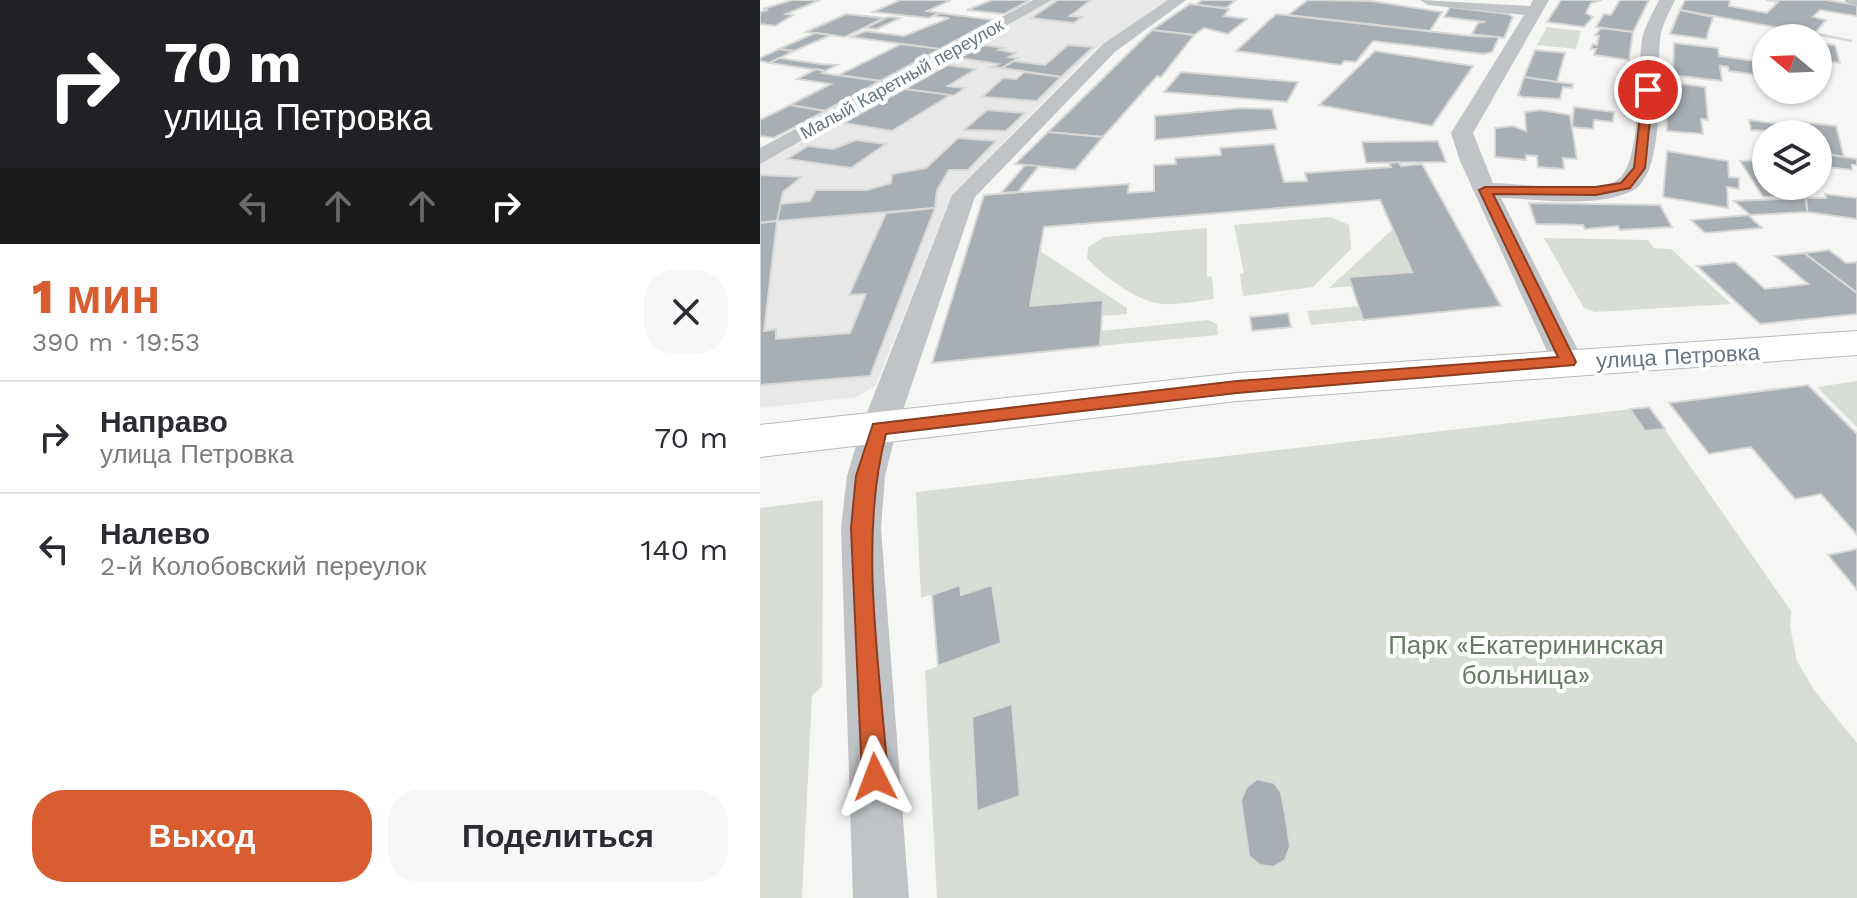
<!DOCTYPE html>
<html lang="ru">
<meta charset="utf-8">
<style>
:root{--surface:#fff;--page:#f7f7f7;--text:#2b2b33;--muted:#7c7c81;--line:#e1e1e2;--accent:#d85e32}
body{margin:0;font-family:"Work Sans",sans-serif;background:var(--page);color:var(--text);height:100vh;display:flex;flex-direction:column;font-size:30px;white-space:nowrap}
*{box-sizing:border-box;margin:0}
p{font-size:26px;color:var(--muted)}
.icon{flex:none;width:44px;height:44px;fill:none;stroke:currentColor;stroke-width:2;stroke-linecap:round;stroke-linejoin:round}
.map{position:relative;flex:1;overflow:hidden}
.sheet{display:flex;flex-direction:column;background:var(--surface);width:760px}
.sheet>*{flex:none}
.banner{background:#202124;color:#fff;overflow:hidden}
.needle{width:52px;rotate:289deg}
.fabs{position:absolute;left:992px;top:24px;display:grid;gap:16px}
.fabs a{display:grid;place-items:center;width:80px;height:80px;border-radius:50%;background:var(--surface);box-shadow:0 2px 6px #0004;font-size:40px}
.pin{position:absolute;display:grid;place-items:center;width:68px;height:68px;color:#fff;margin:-34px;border:4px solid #fff;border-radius:50%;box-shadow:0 2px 8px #0007}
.me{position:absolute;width:88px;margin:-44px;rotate:357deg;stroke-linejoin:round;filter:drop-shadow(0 0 6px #0008)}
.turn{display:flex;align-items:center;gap:28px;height:168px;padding:0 32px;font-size:36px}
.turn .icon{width:104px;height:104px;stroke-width:2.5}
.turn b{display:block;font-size:56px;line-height:68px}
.lanes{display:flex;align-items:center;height:76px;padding:0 32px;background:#0003;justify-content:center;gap:40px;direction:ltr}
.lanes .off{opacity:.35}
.round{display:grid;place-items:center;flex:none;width:84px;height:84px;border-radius:32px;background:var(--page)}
.headline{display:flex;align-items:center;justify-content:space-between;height:136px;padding:0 32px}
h1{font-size:48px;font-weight:800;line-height:60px;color:var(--accent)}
.primary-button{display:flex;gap:16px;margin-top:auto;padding:16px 32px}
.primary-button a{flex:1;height:92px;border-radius:32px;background:var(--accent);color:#fff;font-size:32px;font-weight:800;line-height:92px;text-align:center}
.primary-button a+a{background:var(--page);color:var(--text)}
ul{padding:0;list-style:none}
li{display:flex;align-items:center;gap:24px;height:112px;padding:0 32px;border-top:2px solid var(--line)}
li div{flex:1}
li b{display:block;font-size:30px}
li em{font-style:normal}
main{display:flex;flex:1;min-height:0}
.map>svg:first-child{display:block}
.built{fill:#e7e8e7}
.green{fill:#d8ddd5}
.building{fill:#a8afb4;stroke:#d8d8d6;stroke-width:2}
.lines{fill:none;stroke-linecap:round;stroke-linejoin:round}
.secondary-casing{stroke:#b5b9bd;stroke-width:2}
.street{fill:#c0c4c7;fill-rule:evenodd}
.secondary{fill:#fff;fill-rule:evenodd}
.route{fill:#d85e32;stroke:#8c3d20;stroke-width:2}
.labels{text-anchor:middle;stroke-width:8;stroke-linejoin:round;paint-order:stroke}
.far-street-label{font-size:18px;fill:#687683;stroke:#fff}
.street-label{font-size:22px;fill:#687683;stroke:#fff}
.near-park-label{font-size:26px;fill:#697a66;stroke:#fff}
</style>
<main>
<section class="sheet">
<div class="banner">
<div class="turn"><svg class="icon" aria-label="right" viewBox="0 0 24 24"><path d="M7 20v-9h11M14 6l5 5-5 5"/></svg><div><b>70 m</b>улица Петровка</div></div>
<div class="lanes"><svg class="icon off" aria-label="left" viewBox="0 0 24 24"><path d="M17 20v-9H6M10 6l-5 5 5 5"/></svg><svg class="icon off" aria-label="ahead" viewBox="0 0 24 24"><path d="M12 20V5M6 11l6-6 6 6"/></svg><svg class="icon off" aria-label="ahead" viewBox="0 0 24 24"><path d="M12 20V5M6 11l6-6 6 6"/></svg><svg class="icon" aria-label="right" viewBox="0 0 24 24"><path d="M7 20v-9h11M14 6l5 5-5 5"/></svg></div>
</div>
<div class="headline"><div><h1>1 мин</h1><p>390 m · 19:53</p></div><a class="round"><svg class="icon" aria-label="close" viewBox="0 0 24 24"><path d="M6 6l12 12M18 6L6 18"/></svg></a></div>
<ul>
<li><svg class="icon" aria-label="right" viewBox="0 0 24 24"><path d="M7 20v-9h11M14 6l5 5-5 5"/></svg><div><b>Направо</b><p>улица Петровка</p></div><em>70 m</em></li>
<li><svg class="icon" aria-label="left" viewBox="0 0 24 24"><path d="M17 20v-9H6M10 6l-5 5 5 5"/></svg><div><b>Налево</b><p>2-й Колобовский переулок</p></div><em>140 m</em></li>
</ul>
<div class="primary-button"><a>Выход</a><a>Поделиться</a></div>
</section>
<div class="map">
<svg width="1097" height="898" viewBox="0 0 1097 898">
<rect width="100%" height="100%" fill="#f6f7f4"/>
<path class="built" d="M291,0H410L334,50L192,195L116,385L97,397L0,408V161L18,155Z"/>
<g class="green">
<path d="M787,27L821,31L816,49L777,45Z"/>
<path d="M571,217L589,225L591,249L553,287L483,296L480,274L484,273L474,225Z"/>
<path d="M447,228V276L452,277L454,299C438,301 419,305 403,304C377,302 343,276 327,258L328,247L344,237Z"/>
<path d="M633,229L652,272L590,277L592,286L569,288Z"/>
<path d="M784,238L888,240L894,248L911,249L971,304L835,312L824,308Z"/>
<path d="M280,251L367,308V314L342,316V300L270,306Z"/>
<path d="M599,306L603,320L551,325L547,311Z"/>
<path d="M448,320L457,324L458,335L340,346L341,331Z"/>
<path d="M1097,381V427L1057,387Z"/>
<path d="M889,407L1031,611L1030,626L1037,661L1054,690L1097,743V898H177L165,671L241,643L232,585L201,595L200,585L161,598L156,492Z"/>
<path d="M63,500L62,686L52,696L42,898H0V508Z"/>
</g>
<g class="building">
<path d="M32,0H60L26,14L33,15L15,26L0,24V12L8,10L3,9Z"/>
<path d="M140,0H191L167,11L180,13L169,18L113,12Z"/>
<path d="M232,0H270L244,14L207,10Z"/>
<path d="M298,0H331L310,16L322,17L314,23L271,18Z"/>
<path d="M442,0H476L466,8L436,5Z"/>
<path d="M548,0L611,1L682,12L670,31L528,15Z"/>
<path d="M801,0H842L831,3L826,13L833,17L824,27L787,22Z"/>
<path d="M860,0H889L873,32L836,27L844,14L851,15Z"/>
<path d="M925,0H970L969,6L1007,13L1018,2L1006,0H1066L1097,5V16L1060,10L1053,17L1066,20L1055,33L1092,41L920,10Z"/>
<path d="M430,4L469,9L464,16L487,19L468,34L444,28L434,35L392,30Z"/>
<path d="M690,7L748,14L753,17L744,38L712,34L718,23L725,22L684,17Z"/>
<path d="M920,10L953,17L946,39L910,34Z"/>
<path d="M179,13L234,20L180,49L91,37L106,31L144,36L189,18L173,16Z"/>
<path d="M86,14L124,18L85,37L46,32Z"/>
<path d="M516,14L711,36L739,37L732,52L724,54L613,41L596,62L584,61L581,65L476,51Z"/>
<path d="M128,17L140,18L117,29L105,28Z"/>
<path d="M841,28L873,32L869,60L834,55L836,49H831L833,44L837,45L839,36L835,35Z"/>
<path d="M392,30L434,35L401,77L397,76L343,137L288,132Z"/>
<path d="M55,33L71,35L34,51L19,49Z"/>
<path d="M914,43L958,48L959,56L1003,62L1006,76L969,71L968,67L960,66L962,81L913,75Z"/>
<path d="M1058,43L1075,45L1080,63L1058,60Z"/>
<path d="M141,44L180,49L120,81L79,75Z"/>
<path d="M224,45L244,48L239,50L256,53L249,57L258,58L242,68L232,67L238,64L199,58Z"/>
<path d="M308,45L333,47L301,77L242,68L254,61L285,65Z"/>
<path d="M19,49L34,51L10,63L0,61V58Z"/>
<path d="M775,50L805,53L797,82L764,77Z"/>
<path d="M615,51L713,66L672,126L559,105Z"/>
<path d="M19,58L61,64L77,65L65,71L10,63Z"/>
<path d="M188,65L216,69L188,86L205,88L193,96L145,89Z"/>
<path d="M56,69L65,71L62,73L120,81L65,111L30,105L71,84L37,79Z"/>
<path d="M264,72L301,77L277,101L222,97L243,78L256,79Z"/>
<path d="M421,72L538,82L527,102L404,92Z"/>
<path d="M764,77L797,82L813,84L812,88L803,87L800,99L762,97L758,95Z"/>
<path d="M906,82L945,87L948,120L941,119L943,134L907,131Z"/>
<path d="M145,89L190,95L132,131L84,123Z"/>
<path d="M30,105L65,111L14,138L0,136V120Z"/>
<path d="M814,107L854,112L853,122L834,120L833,129L812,127Z"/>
<path d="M482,108L512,109L517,129L395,140V116Z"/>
<path d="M227,110L265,113L246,131L204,130Z"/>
<path d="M781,110L810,115L817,159L803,158L804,169L778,167L777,156L766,155V160L735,157V128L753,126L766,131L765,112Z"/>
<path d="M989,120L1043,127L1041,122L1076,126L1084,157L1058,153V134L991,130Z"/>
<path d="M288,132L343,137L315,170L255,164Z"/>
<path d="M198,138L236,141L208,170H189L177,190L175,208L17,221L20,204L50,201L56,190H107L131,183L132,174L166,168Z"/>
<path d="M96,140L126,144L91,168L27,159L48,146L73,149Z"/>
<path d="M678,141L686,162L606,163L602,142Z"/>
<path d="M514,144L524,182L547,181L545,173L631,167L629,163L639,162L641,166L662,164L741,306L603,320L589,277L652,272L620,200L284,227L270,306L343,300L340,346L172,363L224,195L369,184L368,193L394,191V165L416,164L415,158L461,155L460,148Z"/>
<path d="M907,151L968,161L969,177L979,178V189L967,187L968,208L903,197Z"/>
<path d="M1058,153L1097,159V165H1092V170L1058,166Z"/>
<path d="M1006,160V186H1038L1045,195L1003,197L980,161Z"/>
<path d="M265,165L279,166L258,192L241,193Z"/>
<path d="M0,175L41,177L23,192L17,221L0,223Z"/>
<path d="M1065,194L1097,198V219L1047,212L1046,198H1066Z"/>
<path d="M1046,198L1047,212L990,215L974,201Z"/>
<path d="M769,203L900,205L912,227L860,230L858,226L825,229L823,225L776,224Z"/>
<path d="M175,208L110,376L0,385V223L17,221L4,331L16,329V339L90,333L106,294L89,295L126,213Z"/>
<path d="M988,215L1002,228L945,233L931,220Z"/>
<path d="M1069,250L1086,263L1097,262V293L1044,253Z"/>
<path d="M1044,253L1097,293V314L1000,324L937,266L975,262L1005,289L1048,284L1015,256Z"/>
<path d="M528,313L531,327L492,331L490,317Z"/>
<path d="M1048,385L1097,434V535L1061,494L1035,499L991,447L949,454L909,403Z"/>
<path d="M889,407L905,429L885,431L870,409Z"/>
<path d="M1097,549V590L1068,555Z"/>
<path d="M200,585L201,595L232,585L241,643L178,666L172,595Z"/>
<path d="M252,704L260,796L217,811L212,717Z"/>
<path d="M497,779L514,783L521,792L526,819L530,846L525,860L513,867L500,865L489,856L481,801L486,788Z"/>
</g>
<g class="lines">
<g class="secondary-casing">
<path id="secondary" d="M1097,331V355L477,401L0,457V425L477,373Z"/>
</g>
<g class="street">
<path d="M273,0H292L0,164V148Z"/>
<path d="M408,0H426L355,52L215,197L137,428L125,476L121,528L149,898H93L81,528L87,476L101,428L192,195L343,44Z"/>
<path d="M660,0L770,6L773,0H789L713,133L733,183C759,184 836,192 856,181C883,166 877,69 882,39C885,25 893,13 899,0H915C909,13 901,26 900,40C896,75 908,176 870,192C832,208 781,199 741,198L824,362L819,369L808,373L797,369L792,362L700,161L691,133L764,15L668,5Z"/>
<path d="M1084,0H1097V6L1087,3Z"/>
</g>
<use href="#secondary" class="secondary"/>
</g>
<path class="route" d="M888,87L893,90L885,168L870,188L836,195L733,194L816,362L814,365L477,393L126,434C98,540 120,667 128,777L124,786L115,790L106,786L102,777L91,528L96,476L113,424L477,381L798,357L719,190L725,187H836L861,183L874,168L883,90Z"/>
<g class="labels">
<g class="far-street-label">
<text transform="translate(142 79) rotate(-29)" y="6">Малый Каретный переулок</text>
</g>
<g class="street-label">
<text transform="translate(918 356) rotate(-3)" y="8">улица Петровка</text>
</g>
<g class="near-park-label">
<text x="766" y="654">Парк «Екатерининская<tspan x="766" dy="30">больница»</tspan></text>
</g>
</g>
</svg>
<div class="fabs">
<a><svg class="needle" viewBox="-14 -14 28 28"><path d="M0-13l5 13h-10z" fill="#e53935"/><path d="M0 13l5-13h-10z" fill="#7c7c81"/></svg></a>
<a><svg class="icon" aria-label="layers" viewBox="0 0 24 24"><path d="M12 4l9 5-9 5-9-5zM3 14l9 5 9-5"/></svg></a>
</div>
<div class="pin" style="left:888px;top:90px;background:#d93025"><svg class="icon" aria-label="arrive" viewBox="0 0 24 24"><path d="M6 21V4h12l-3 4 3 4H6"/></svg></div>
<svg class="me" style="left:115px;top:777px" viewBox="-20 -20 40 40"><path d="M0-17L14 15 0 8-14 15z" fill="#d85e32" stroke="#fff" stroke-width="4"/></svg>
</div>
</main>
